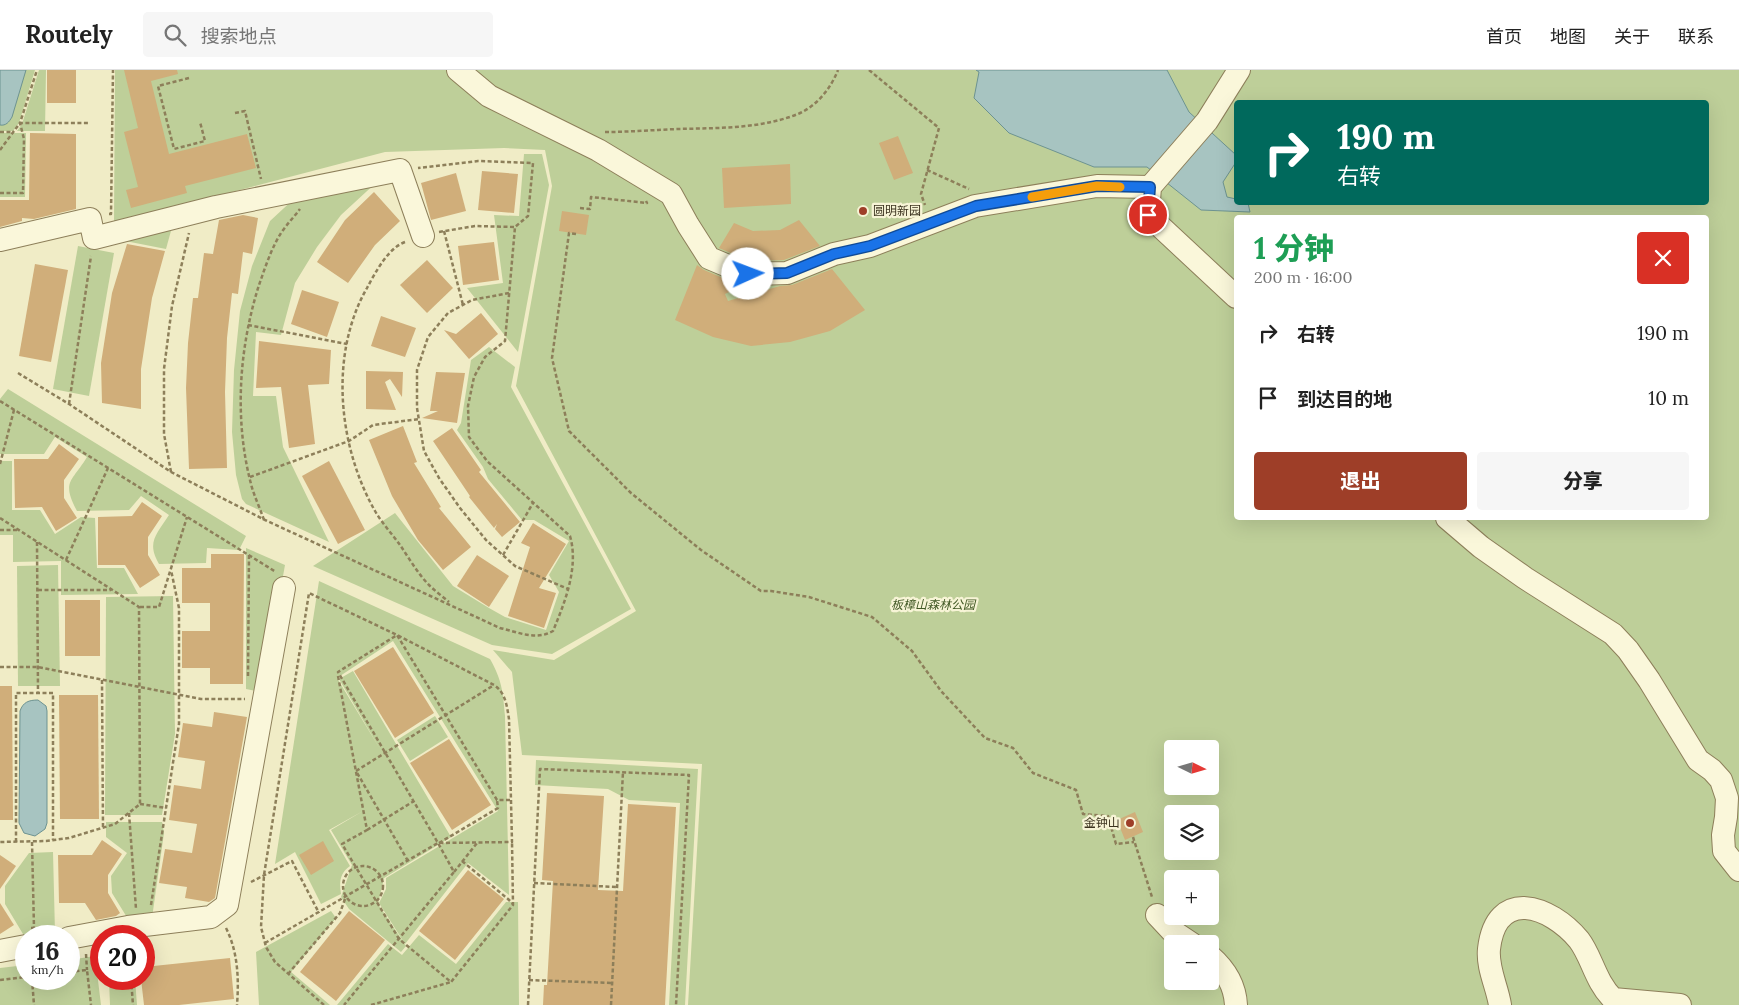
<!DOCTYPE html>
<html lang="zh">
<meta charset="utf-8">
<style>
:root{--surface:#fff;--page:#f6f6f6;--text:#222;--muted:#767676;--line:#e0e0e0;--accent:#9e3e28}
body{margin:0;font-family:Lora,"Noto Sans SC",serif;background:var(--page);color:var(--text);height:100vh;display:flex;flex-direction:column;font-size:19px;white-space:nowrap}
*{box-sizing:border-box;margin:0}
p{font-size:16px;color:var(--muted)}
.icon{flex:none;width:28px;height:28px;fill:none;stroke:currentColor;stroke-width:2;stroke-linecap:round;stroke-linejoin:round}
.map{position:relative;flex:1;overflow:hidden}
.sheet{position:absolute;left:1234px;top:145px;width:475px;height:305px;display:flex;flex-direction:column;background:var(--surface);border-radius:5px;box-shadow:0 5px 20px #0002}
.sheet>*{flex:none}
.top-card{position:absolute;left:1234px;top:30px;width:475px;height:105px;border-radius:5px;box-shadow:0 5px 20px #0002;background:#00695c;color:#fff;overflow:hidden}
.needle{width:32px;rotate:95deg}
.controls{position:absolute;left:1164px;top:670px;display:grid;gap:10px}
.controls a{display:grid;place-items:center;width:55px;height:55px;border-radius:5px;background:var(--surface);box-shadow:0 5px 20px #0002;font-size:25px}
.speed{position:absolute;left:15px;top:855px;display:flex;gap:10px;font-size:25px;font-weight:700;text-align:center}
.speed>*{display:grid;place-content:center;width:65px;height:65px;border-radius:50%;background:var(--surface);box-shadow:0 5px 20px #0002;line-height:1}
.speed small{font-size:12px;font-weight:400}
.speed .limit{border:8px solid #d22;background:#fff;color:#111}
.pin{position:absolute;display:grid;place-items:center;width:42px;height:42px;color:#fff;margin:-21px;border:2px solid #fff;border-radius:50%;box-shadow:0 1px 5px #0007}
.me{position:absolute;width:55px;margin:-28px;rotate:88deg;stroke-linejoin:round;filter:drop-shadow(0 0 4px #0008)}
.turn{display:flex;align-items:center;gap:18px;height:105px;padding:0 20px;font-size:22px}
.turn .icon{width:65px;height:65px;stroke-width:2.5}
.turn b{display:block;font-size:35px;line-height:42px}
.round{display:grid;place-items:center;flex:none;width:52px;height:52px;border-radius:5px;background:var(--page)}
.overview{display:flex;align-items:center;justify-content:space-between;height:85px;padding:0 20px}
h1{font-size:30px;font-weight:800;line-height:38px;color:#1e9e55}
.primary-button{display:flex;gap:10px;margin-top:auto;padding:10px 20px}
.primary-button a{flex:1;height:58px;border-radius:5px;background:var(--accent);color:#fff;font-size:20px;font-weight:800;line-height:58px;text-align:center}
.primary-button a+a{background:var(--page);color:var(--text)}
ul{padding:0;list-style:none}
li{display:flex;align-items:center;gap:15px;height:65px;padding:0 20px}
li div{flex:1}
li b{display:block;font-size:19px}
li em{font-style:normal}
header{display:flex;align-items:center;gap:30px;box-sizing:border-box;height:70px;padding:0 25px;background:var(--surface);border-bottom:1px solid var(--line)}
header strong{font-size:24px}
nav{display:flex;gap:28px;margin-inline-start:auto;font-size:18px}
.search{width:350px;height:45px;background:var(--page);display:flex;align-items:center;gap:12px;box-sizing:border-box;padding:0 18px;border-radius:5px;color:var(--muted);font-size:19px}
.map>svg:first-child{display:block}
.green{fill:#becf99;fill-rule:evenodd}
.water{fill:#a7c4c1;stroke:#6d9391}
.building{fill:#d0ae7a}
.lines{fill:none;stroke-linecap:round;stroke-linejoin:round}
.minor-casing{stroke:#8d7f5a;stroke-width:24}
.path{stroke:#8d7f5a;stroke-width:2.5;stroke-dasharray:4 2.5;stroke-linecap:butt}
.minor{stroke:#faf7da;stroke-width:22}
.route-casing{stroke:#114b97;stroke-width:12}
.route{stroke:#1a73e8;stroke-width:9}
.slow{stroke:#f59e0b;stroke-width:9}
.poi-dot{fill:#9e3e28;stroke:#f7f4d6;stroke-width:2}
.labels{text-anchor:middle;stroke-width:4.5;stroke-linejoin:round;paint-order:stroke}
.poi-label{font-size:12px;fill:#3c331f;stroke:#f7f4d6;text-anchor:start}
.park-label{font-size:12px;font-style:italic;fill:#425925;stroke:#f7f4d6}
</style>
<header>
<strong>Routely</strong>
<div class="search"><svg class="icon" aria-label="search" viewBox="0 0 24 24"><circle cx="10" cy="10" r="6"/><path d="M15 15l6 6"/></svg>搜索地点</div>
<nav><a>首页</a><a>地图</a><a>关于</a><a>联系</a></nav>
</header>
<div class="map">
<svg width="1739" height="935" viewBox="0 0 1739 935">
<rect width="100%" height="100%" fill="#f0ecc6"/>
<g class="green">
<path d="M0,0H35L19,53L13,61H0Z"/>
<path d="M39,0H46L45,61H17L22,54Z"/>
<path d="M115,0H1739V935H688L702,694L522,685L512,602L493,580L554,590L636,541L516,316L552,116L545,80L504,78L385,82L114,153ZM1236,32H1706V132H1236ZM1236,148H1706V448H1236ZM1172,679H1210V716H1172ZM1172,744H1210V781H1172ZM1172,809H1210V846H1172ZM1172,874H1210V911H1172Z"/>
<path d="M0,63H26L25,127H0Z"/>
<path d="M524,84H542L549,115L518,282L467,218L503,213L494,145L519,146Z"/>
<path d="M379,110L341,145L317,177L295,213L281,265L256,262L253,326H276L283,377L329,472L246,434L242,429L236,405L232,362L234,300L240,241L252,196L270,151L297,126Z"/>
<path d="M174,150L166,179L115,169Z"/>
<path d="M78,176L114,183L89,326L53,319Z"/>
<path d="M489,277L515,297L511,317L631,539L552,584L492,575L313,496L395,443L453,516L489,538L505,547L546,560L559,522L549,505L569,471L534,450H522L488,409L483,397L457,360L461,353L471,290Z"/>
<path d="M8,319L246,466L239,480L207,478L206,493L159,494C146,472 157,464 169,445L141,426L129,440L77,441C61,411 72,412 87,387L55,367L44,384H0V329Z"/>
<path d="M0,391H12V440H40L55,464L81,447L95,448L97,498H124L138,524L61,525V491L13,492V465H0Z"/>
<path d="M246,478L285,495L262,622L246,619Z"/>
<path d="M58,495L60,616H18L17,496Z"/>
<path d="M319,511L490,589C502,610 503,622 505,646L509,825L468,793L405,874L379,833L386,819V808L498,741L393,571L337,608L380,679L339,609L353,601L451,767L384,808L378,834L406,876L401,882L349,839L341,827L352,795L331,760L363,741L329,760L350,796C340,803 339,812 341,824L321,834L295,782L275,794Z"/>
<path d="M173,526L175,664L162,745H105L106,527Z"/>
<path d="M435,646L448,667L410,691L397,670Z"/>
<path d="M536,690L698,699L685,935H669L680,733L629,730L608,719L535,715Z"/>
<path d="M106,752H162L164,763L152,848L128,849L112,823L111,806L127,783L106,767Z"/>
<path d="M53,782L55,863L40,866H26V869L5,834V816L29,783Z"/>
<path d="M506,832H518L519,935H337L388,874L402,885L419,865L456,894Z"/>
<path d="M331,841L336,848L291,902L330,935H259L256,882Z"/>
<path d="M95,886L101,935H0V898L26,895V909H69V890Z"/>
<path d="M109,909H135L137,935H110Z"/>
</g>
<g class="water">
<path d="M0,0H26L12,47C9,52 6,56 0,55Z"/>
<path d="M976,0H1167L1189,42L1236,85V92L1223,112L1227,127L1236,129V132L1248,133L1250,142L1201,140L1147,97H1094L1009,63L974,28L979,2Z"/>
<path d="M38,630L46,636L47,641V753L45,759L35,766L24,763L19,753L20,641C23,632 29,630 38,630Z"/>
</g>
<g class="building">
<rect x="47" y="0" width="29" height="33"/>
<path d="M124,0H177L178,4L151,11L169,84L247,64L256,98L185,116L187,123L131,138L126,120L138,117L124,62L138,58Z"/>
<path d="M30,63L76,64V139L34,149L22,148V151L0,157V130H29Z"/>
<path d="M898,66L913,103L894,110L879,73Z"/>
<path d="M790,94L791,134L724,138L722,98Z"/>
<path d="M482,101L518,104L514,143L478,140Z"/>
<path d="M456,103L466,141L431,150L421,113Z"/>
<path d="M374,122L400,151L375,175L348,213L317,192L345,150Z"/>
<path d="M562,141L589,145L586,165L559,161Z"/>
<path d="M243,145L258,148L252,184L243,182L238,224L232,223L227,268L225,322L227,398L189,399L186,318L188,273L193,228H198L204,183L213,184L219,150Z"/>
<path d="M799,150L820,176L784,190L749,191L719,178L734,153L753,161L780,160Z"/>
<path d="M494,172L499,210L463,215L458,176Z"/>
<path d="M127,174L165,181L152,228L141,299V339L102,333L101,293L112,223Z"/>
<path d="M427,190L453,218L427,243L400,215Z"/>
<path d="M35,194L68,200L51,292L19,286Z"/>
<path d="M697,195L704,200L742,216L725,224L728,231L780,216L792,215L832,199L865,240L830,261L790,272L751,276L713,267L675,250Z"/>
<path d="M302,220L339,232L327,267L291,254Z"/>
<path d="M481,243L498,264L469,289L444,260L456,264Z"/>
<path d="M381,246L416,258L405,287L371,276Z"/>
<path d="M259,271L331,280L329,314L308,315L315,374L289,378L281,317L256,318Z"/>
<path d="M366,301L404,302H403L402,327L390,309L385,312L396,340L366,339Z"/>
<path d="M436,302L465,303L457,353L422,348L438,341H430Z"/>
<path d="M403,356L417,392L414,393L441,437L439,438L471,477L443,500L418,470L392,426L369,370Z"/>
<path d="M452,358L481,400L479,402L520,452L502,467L495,459L497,454L494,458L469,427L470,426L433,371Z"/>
<path d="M59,374L79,389L64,410V428L77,448L56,461L42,437L15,438L14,389H48Z"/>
<path d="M329,391L365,460L338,474L302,406Z"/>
<path d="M142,432L162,446L148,467V485L160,505L140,518L125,495H98V447L132,446Z"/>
<path d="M533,453L566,474L539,518L556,523L544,558L508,546L530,477L521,473Z"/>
<path d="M211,484H244L243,614H210V598H182V561H210V533H182V498H211Z"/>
<path d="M477,485L509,506L489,537L457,516Z"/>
<rect x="65" y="530" width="35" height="56"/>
<path d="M393,577L434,643L395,668L354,601Z"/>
<path d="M0,616H12L13,750H0Z"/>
<path d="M59,625H98L99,749H60Z"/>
<path d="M214,642L247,647L215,828L209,832L185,828L187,817L159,813L165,779L192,783L197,754L169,750L174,715L201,719L205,691L178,687L183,653L212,657Z"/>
<path d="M449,669L491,735L452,760L410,693Z"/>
<path d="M547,723L604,726L598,820L623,821L628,734L676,737L665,935H543L544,915H547L553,811L542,810Z"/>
<path d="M1135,742L1143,762L1125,770L1117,750Z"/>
<path d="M102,770L122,784L108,805V823L120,843L116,846L96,850L85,833H59L58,785H92Z"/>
<path d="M323,771L334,791L311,805L299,785Z"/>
<path d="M0,785L16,796L0,819Z"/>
<path d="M468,800L504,829L455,890L419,861Z"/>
<path d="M0,833L14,855L0,864Z"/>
<path d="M349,841L385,870L336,931L300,902Z"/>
<path d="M230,888L234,929L179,935H144L141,909H144V897Z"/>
</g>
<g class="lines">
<g class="minor-casing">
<g id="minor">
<path d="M458,0L489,26L598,80L671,124L688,155L709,188L747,204L787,203L834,184L870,176L975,136L1097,116L1150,117"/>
<path d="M0,170L90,149L94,168L216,137L400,100L423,166"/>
<path d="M1236,227L1148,145L1150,117L1207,51L1239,0"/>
<path d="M1447,448L1481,477L1525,508L1613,564L1628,580L1649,610L1698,690L1712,700L1721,710L1727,728L1726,747L1723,765L1724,781L1739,800"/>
<path d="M1157,845L1171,860L1192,874"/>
<path d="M69,868L128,857L211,847L227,835L284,518"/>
<path d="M0,881L26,876"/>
<path d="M1210,886C1225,899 1235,915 1236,935"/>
<path d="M1500,935C1497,916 1487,898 1489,879C1496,817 1550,835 1579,870C1592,887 1595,911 1613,929L1680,935"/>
</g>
</g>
<g class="path">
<path d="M869,0L939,58L921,124L925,135"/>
<path d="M189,8L158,16L174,79L205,71L200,52"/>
<path d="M235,43L245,41L261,109"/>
<path d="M0,62H14"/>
<path d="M605,62C629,62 653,60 677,59C717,58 760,59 798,44C817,36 831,18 838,0"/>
<path d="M0,80L20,53H88"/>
<path d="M927,100L969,119"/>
<path d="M0,123H23L24,69L20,53L37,0"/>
<path d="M580,138L590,139L591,127L647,133L646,131"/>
<path d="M109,144H111L113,0"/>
<path d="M444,161L463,235"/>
<path d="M439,162L475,156L515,157"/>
<path d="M576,164L569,163L552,288L569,361L631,423L701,480L761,521H771L809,527L872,547L912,581L941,621L985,668L1013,678L1033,703L1076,720L1083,744L1108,746L1116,774L1134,772"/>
<path d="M405,172C388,178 375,203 367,218C329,284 338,376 375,441C382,453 392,464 400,475C409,488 418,504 429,515C435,521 443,527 449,532"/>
<path d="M509,223L472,230L448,243L428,267L417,300V338L424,381L439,408L460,438L486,470L515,496L568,519"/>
<path d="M248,255L347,274"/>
<path d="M18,303L69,334L171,402L265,450L500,558C518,562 536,571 553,561C565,532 579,497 570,466L487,391L469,367L468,336L474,307L485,287L505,271L515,157L528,146L533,93L478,91L418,98"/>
<path d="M0,331L276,502"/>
<path d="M69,334L91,186"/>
<path d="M0,394L14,340"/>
<path d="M171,402L164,364V299L172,236L189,163"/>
<path d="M250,407L349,371L373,355L419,349"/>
<path d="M0,448L139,537L140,734L115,754L69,768L46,771L0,772"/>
<path d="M264,450C260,438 254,426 251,414C234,349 239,278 259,215C265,198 271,179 281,163C287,154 294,147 300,139"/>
<path d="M0,460H18"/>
<path d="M37,472L38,623"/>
<path d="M503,485L533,433"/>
<path d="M66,490L108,398"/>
<path d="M38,520H111"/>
<path d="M140,537H159L187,447"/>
<path d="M0,597H38L201,629H245"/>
<path d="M248,606L249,485"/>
<path d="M338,606L367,760L342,774L399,869L451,912L513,835L512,772"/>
<path d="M102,610L103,758"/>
<path d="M140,734L166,738"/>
<path d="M129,743L136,839"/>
<path d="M367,760L414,731"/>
<path d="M1133,767L1152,827"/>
<path d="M16,772V623H53V770"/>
<path d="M32,772L34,858"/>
<path d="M439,773L498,738L497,730"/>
<path d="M408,791L356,701L494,615"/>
<path d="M462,791L508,829L513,834"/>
<circle cx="363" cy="816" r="20"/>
<path d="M454,802L477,773"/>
<path d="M251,812L292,791L319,843"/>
<path d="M534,813L617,817"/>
<path d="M151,835L179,654V538L171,500"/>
<path d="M31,858H55"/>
<path d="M226,858C238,882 239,909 237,935"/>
<path d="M265,873L438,773L338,602L397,565L497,730H511"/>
<path d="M86,884L87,900"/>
<path d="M69,902L87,900L91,935"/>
<path d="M288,904L340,843L345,829"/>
<path d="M32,909L34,935"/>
<path d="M131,909L133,935"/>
<path d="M0,910L26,907"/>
<path d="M529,910L612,913"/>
<path d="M324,935L275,892L266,877L261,857L264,805L309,523L397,565L494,615C506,623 507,637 509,649L512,772L438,773L454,802L344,935"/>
<path d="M371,935L451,912"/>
<path d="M528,935L540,699L689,705L676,935"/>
<path d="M611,935L623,702"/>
</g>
<use href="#minor" class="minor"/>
</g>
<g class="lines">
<g class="route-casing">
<path id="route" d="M748,204L787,203L834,184L870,176L976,136L1097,116L1150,117L1148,145"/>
</g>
<use href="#route" class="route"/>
<path class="slow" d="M1032,127L1097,116L1120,117"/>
</g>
<g class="poi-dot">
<circle cx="863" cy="141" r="5"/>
<circle cx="1130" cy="753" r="5"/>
</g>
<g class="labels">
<g class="poi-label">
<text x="873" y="145">圆明新园</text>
<text x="1120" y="757" text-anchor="end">金钟山</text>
</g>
<g class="park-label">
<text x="933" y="539">板樟山森林公园</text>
</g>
</g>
</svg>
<div class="controls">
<a><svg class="needle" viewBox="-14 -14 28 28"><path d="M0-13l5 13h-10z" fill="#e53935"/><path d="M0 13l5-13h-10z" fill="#767676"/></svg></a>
<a><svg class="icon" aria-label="layers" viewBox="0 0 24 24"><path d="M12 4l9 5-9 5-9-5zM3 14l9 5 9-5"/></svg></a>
<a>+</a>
<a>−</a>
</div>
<div class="speed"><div>16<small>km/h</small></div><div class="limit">20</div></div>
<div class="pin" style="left:1148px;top:145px;background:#d93025"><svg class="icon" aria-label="arrive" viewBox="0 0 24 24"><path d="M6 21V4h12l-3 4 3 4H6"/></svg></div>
<svg class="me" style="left:748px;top:204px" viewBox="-20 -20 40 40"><circle r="19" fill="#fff"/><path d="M0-13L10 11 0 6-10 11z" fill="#1a73e8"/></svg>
<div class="top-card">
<div class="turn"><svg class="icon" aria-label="right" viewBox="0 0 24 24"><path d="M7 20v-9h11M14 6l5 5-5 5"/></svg><div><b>190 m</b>右转</div></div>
</div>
<section class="sheet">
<div class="overview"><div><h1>1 分钟</h1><p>200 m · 16:00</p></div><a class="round" style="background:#d93025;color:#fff"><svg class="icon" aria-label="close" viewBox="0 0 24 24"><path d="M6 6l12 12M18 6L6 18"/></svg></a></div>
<ul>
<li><svg class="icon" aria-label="right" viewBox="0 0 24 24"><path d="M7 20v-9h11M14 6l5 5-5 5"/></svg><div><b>右转</b></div><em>190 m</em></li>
<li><svg class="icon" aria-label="arrive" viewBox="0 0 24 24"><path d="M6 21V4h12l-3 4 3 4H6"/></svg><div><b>到达目的地</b></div><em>10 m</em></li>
</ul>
<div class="primary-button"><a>退出</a><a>分享</a></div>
</section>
</div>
